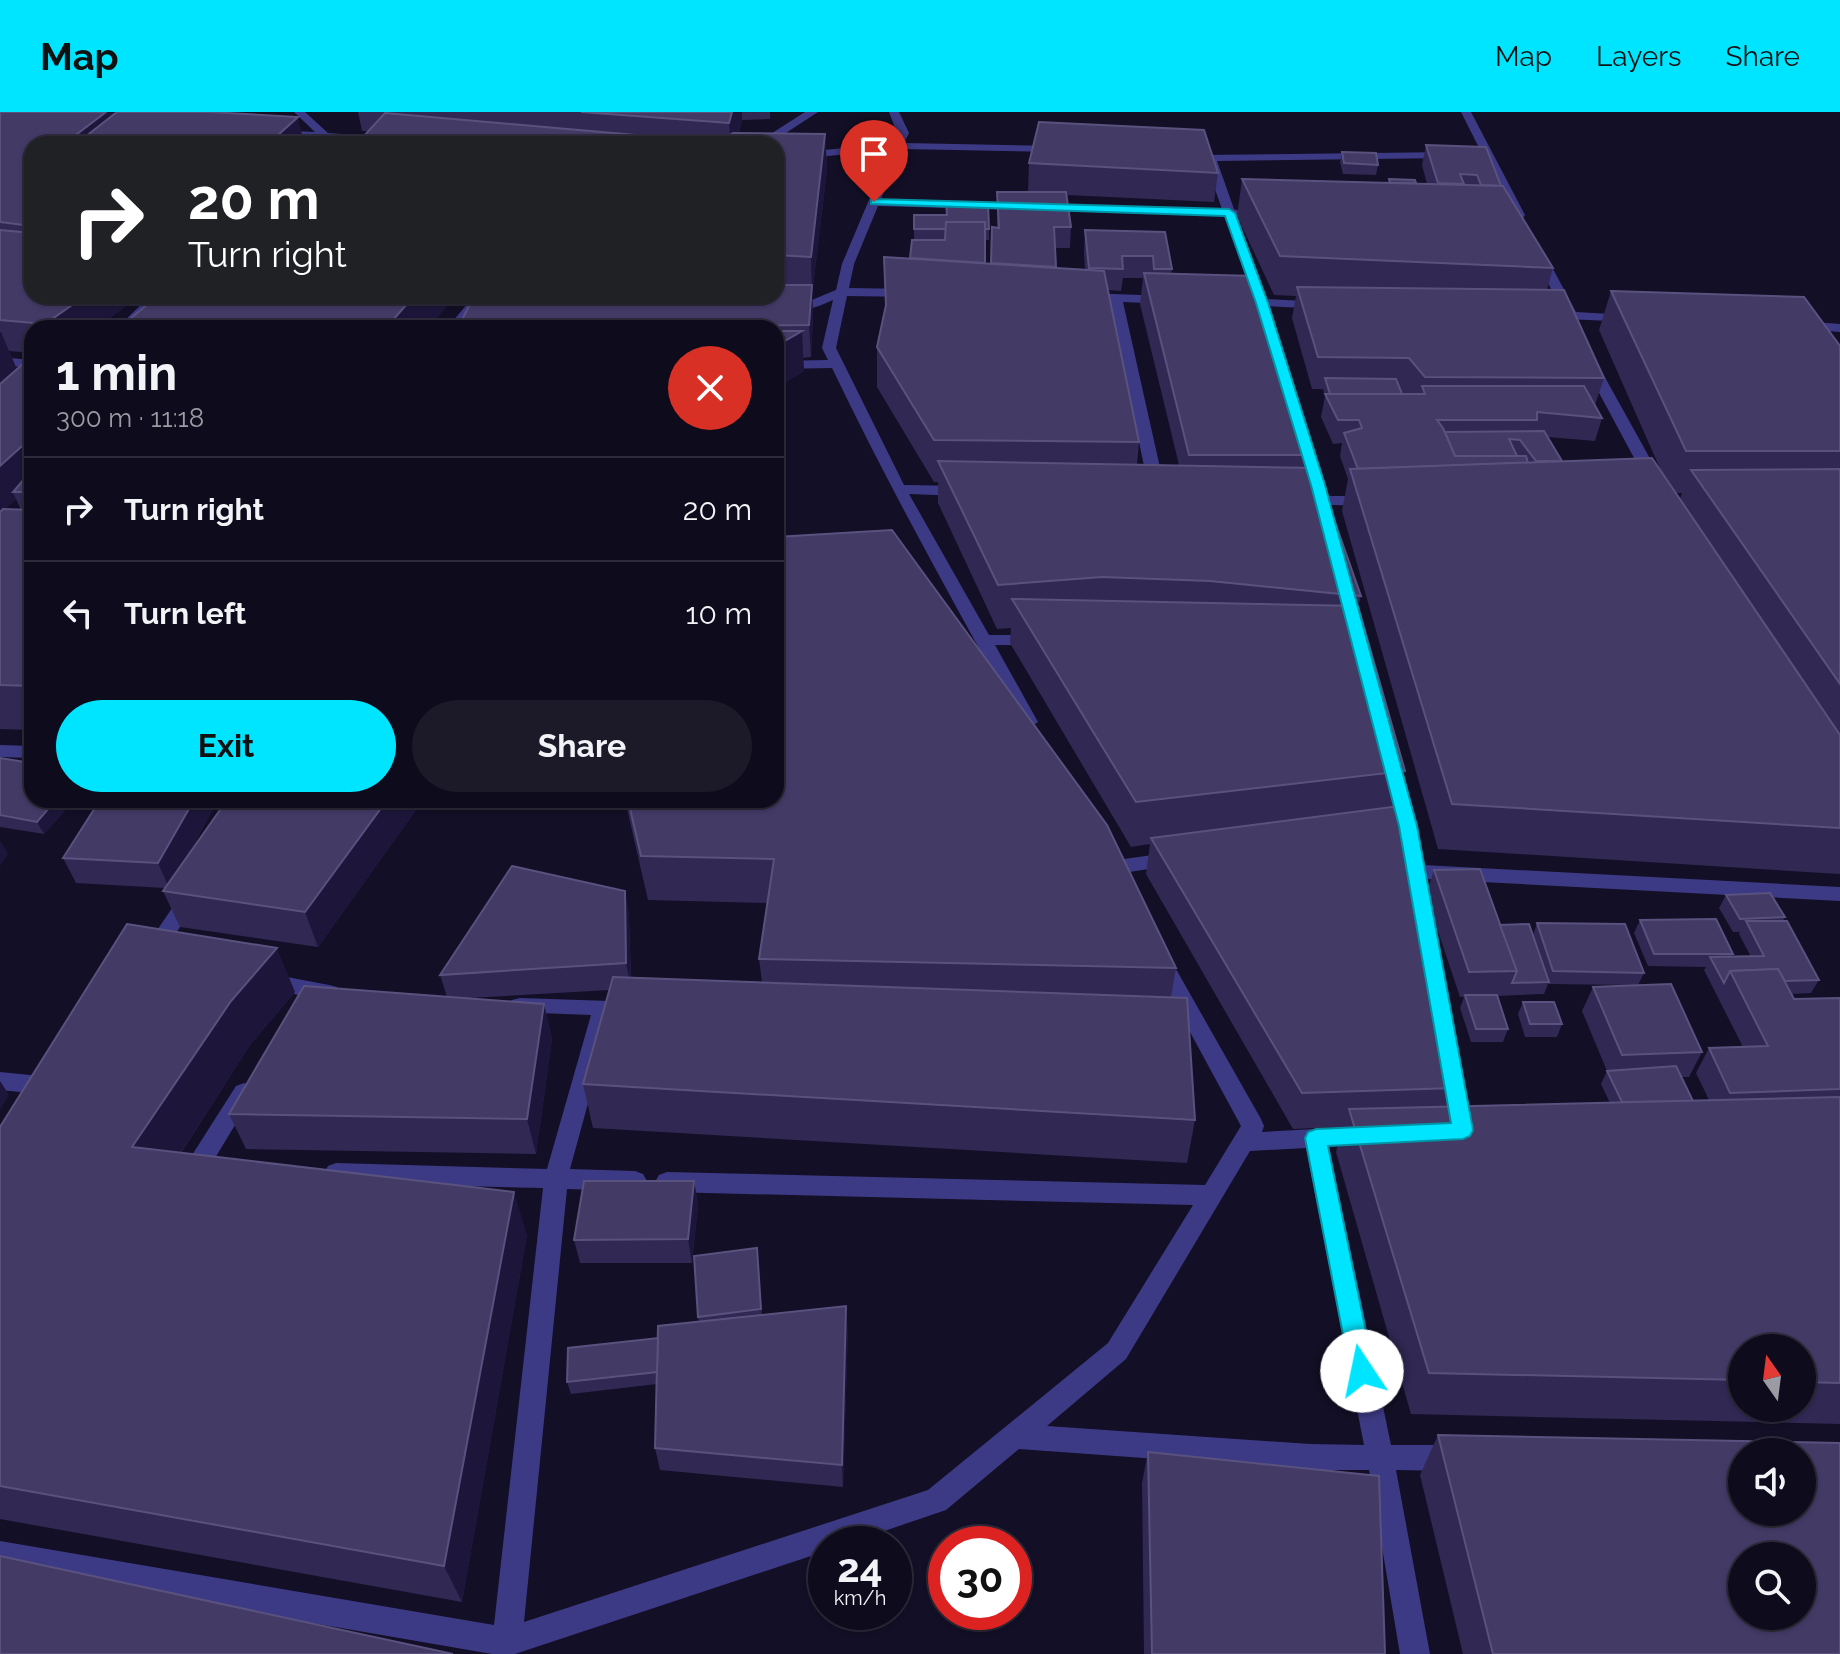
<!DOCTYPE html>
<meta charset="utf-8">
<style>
:root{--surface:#0e0b1c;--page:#1c1929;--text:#f1f3f6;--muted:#9b9ba3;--line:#2e2b3b;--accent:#00e5ff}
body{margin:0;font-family:Raleway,sans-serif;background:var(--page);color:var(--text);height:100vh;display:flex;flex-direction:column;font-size:30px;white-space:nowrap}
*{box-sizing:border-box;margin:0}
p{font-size:26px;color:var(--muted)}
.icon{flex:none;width:44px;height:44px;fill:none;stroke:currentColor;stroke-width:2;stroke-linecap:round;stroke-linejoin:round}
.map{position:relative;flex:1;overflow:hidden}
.side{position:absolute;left:24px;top:208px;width:760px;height:488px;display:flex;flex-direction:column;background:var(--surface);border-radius:24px;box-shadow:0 2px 6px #0004,0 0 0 2px var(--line)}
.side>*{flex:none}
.banner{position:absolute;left:24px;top:24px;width:760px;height:168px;border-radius:24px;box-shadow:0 2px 6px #0004,0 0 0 2px var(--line);background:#202124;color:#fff;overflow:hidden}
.needle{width:52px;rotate:346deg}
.tools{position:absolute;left:1728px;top:1222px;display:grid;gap:16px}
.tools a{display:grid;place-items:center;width:88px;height:88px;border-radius:50%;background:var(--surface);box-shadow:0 2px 6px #0004,0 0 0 2px var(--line);font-size:40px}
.speed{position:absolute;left:808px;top:1414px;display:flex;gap:16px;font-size:40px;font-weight:700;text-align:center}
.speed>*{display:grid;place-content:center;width:104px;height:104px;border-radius:50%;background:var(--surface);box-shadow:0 2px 6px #0004,0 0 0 2px var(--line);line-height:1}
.speed small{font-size:20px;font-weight:400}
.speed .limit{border:12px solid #d22;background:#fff;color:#111}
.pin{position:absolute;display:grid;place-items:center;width:68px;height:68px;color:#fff;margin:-82px -34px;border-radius:50% 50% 50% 0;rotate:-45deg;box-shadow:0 0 8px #0007}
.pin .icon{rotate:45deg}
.me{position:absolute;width:88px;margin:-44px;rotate:349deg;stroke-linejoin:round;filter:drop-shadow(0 0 6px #0008)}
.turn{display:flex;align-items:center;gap:28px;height:168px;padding:0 32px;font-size:36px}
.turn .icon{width:104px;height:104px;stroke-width:2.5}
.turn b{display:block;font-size:56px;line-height:68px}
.round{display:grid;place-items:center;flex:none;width:84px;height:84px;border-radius:42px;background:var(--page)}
.headline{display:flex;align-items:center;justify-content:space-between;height:136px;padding:0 32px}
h1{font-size:48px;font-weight:700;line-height:60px}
.action{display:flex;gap:16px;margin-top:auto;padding:16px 32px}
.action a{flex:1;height:92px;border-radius:48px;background:var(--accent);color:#111;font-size:32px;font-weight:700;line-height:92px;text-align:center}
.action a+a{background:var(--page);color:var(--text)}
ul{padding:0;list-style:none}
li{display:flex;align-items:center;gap:24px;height:104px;padding:0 32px;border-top:2px solid var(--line)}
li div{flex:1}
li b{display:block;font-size:30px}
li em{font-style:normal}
header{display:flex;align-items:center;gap:48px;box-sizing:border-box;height:112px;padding:0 40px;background:var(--accent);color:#111}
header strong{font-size:38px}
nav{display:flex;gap:44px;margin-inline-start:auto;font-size:28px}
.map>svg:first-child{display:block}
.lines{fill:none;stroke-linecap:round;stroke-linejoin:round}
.minor{fill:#3d3a85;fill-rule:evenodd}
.wall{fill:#312854;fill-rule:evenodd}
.shaded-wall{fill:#1d163a}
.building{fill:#433a66;stroke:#5a527e;stroke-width:2;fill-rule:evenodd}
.route{fill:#00e5ff;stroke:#0095a6;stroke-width:2}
</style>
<header>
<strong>Map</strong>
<nav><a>Map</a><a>Layers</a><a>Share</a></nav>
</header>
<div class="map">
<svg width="1840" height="1542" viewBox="0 0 1840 1542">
<rect width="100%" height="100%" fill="#130f26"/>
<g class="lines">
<g class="minor">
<path d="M294,0H305L328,21L439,29L445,32L329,28L324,30L271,23V19L275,18L315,20Z"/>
<path d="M805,0H818L769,32H755Z"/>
<path d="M889,0H899L909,21L904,31L1060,34L1066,37L1060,40L902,37L881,87L1222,97L1205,49L1200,47V43L1450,40L1456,43L1450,46L1217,49L1234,97L1244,101L1237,105L1267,187L1326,190L1328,193L1321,197L1244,193V187L1254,186L1225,104L878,94L854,152L849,176L913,177L919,181L913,185L847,184L836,236L904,373L962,374L970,379L962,384L909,382L989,523H1036L1045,528L1036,533H995L1038,610L1029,616L1020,610C955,493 890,377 832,256L776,257V249L828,248L822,236L833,188C817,195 797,204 781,194L788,190H807L836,178L842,152L890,38L776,49V43L893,31L897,21Z"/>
<path d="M1461,0H1471L1525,103L1523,106L1513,103Z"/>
<path d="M1535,139L1545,142L1576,200L1628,203L1633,204V210L1543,206V200H1563L1533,142Z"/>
<path d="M1085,181L1169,184L1176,188L1169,192L1123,190L1165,378L1162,381L1157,383L1149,378L1110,190L1080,188V182Z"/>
<path d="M150,184H164L132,216H117Z"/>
<path d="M474,184H487L461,216H447Z"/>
<path d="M1800,209L1840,212V220L1795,216V210Z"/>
<path d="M0,245L32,248V256L0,253Z"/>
<path d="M1590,247L1597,251L1663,370L1660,373H1650L1647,370L1583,251Z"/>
<path d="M1302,384H1370L1378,389L1370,394L1297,392L1294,389Z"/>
<path d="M0,633L32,634V646L0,645Z"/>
<path d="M1393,650L1402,656L1418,714L1423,753L1840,775V789L1425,767L1474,1018L1471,1025L1463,1027L1455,1025L1452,1018L1398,714L1384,656Z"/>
<path d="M1174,740L1181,742L1184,747L1181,752L1110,763L1100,756L1110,749Z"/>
<path d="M190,778L197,780L200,785L197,790L159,846H145L142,841L145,836L183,780Z"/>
<path d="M1161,840L1168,843L1261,1007L1264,1014L1262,1020L1368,1014L1376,1016L1380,1023L1376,1030L1329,1035L1391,1333H1455L1465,1337L1468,1346L1465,1355L1455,1359L1396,1358L1430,1542H1400L1369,1358H1310L1019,1337L946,1398L846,1432H826V1439L515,1542H492L0,1457V1429L494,1513L543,1076L336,1071L328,1068L324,1061L328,1054L336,1051L547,1057L591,903L512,900L509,894L512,888L520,886L640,890L643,896L640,902L612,904L570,1057L635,1059L643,1062L647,1069L643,1076L635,1079L567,1077L524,1510L928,1378L1108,1231L1193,1093L667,1080L659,1077L655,1070L659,1063L667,1060L1205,1073L1241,1014L1151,848L1154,843ZM1306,1036L1364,1333L1310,1332L1047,1314L1126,1247L1250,1039Z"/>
<path d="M266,861L329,873L337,875L340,881L337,887L329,889L259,875L255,869L259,863Z"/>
<path d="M0,960L50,965L58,968L61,974L58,980L50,983L0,978Z"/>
<path d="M244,971L252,974L255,980L212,1051L216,1058L212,1065L204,1068L187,1065L183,1058L187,1051L236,974Z"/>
</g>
</g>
<g class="wall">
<path d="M0,0L32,32V184H139L96,216H32V241L9,239L17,257L32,251V618L0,617ZM16,387L21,398L5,397Z"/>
<path d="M358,0H770V7L742,8L739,21L825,22L827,58L812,183L813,205L811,245L803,246L804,259L776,276V216H458L776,184V32H363L362,26L368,19H362Z"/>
<path d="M1426,33L1501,74L1553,156L1547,178L1604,266L1595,293L1602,306L1595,329L1548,325L1562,350L1662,361L1599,218L1611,179L1840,234V762L1438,737L1342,399L1348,367L1340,344L1342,331L1333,332L1321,305L1325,284L1323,277H1312L1292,206L1296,184L1274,183L1237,104L1242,67L1388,71L1389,67L1427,72L1422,53ZM1676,381H1682L1680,387Z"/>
<path d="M1342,40L1378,53L1376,63L1343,62L1340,50Z"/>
<path d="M1029,51L1218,61L1214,90L1067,83L1071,115L1070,136H1055L1056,156L1085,157L1084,140L1085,118L1165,120L1172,157L1171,162L1312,343L1310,356L1361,484L1358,495L1405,659L1395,694L1454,976L1447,994L1610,991L1601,972L1607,959L1582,899L1593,875L1630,873L1548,872L1544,882L1497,884L1508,917L1503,930H1471L1460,896L1464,885H1460L1426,783L1434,758L1500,813L1533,823L1537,811L1644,861L1638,873L1702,940L1689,965H1682L1693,989L1709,988L1696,961L1709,936L1743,935L1704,858L1706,855L1648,854L1634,821L1640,808L1733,842L1731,845H1751L1739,822L1740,820H1733L1719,796L1726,783L1785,805L1783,809L1819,868L1811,881L1791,882L1794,887L1840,886V1312L1411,1302L1336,1040L1343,1015L1293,1017L1146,762L1150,732L1131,735L1010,531L1011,516L997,517L938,391V370H934L877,275V235L885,195L884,145L910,146L914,128V103H946L989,117V128H985V151H991L997,115V80H1028ZM1123,166H1143L1140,192L1179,353H1137L1139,330L1108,178L1121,179ZM1742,1236H1802V1296H1742Z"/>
<path d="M0,646L32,688H91L87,694L67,696L44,722L0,715Z"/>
<path d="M100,688H218L185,748L423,688L318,835L180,815L163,779L165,776L76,771L63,746Z"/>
<path d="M625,688H776L1176,856L1171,885L1195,1008L1187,1051L593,1016L583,972L610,878L469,886L544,892L552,927L536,1042L246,1037L229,1002L447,885L440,863L625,779L629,804L631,866L762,870L759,847L768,791L648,788Z"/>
<path d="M295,880L250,933L181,1041L527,1123L462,1490L0,1407V1015Z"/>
<path d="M1523,890L1562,912L1557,925H1525L1518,902Z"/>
<path d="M694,1069L698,1093L692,1151H580L574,1128Z"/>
<path d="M757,1136L762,1203L848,1217L843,1375L660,1358L655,1336L657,1272L571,1282L567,1270L658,1226L699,1210L698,1205Z"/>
<path d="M1438,1323L1840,1542H1463L1420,1363Z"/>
<path d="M1148,1340L1385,1542H1144L1142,1371Z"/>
</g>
<g class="shaded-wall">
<path d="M106,0H126L122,32H64Z"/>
<path d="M732,0H742V8L736,32H731L729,11Z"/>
<path d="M298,5L304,32H268Z"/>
<path d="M825,22L827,58L812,183L811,145Z"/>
<path d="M812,173L813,205L811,245L809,213Z"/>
<path d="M85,184H139L96,216H47L45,212Z"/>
<path d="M414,184H456L429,216H386Z"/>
<path d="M802,219L804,259L776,276V234Z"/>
<path d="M0,220H1L18,260L0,276Z"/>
<path d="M32,325V372L13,380L16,387L0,402V354Z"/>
<path d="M56,688H63L67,696L44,722L37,710Z"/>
<path d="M84,688H91L87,694Z"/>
<path d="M194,688H218L169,776L158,751Z"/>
<path d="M387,688H423L318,835L305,800Z"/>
<path d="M1,729L8,742L0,754V731Z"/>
<path d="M625,779L629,804L631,876L626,851Z"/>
<path d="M277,836L295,880L250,933L156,1079L132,1035L231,889Z"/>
<path d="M544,892L552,927L536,1042L527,1007Z"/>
<path d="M0,969L9,983L0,998Z"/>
<path d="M694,1069L698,1093L692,1151L688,1127Z"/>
<path d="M514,1080L527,1123L462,1490L444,1454Z"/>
<path d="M846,1194L848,1217L843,1375L842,1353Z"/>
</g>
<g class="building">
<path d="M0,0H106L64,32H32V114L0,110Z"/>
<path d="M117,0H210L298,5L268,32H76Z"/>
<path d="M581,0H732L729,11Z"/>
<path d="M385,1L692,28L685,32H377L362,26Z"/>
<path d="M1039,10L1204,18L1218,61L1029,51Z"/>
<path d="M733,21L825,22L811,145L776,143V32H716Z"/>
<path d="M1426,33L1486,35L1501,74L1481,73L1477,63L1460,62L1464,72L1438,71Z"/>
<path d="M1342,40L1376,41L1378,53L1344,51Z"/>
<path d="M1242,67L1503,74L1553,156L1280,144Z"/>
<path d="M1389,67L1415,68L1416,71H1390Z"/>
<path d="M997,80H1066L1071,115H1054L1056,155L991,151L992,115L999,116Z"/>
<path d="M946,90L988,91L989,117H985V110H946V117H914V103H947Z"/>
<path d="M946,110H985V151L910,146L912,128H945Z"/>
<path d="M0,118L32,121V184H85L45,212L0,208Z"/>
<path d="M1085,118L1165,120L1172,157H1154L1153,144H1122L1123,157L1089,156Z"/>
<path d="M884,145L1104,159L1139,330L934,328L877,235L886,193Z"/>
<path d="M1144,161L1255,164L1312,343H1189Z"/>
<path d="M776,173H812L809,213L458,216L474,184H776Z"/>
<path d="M1297,175L1564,178L1604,266L1425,265L1409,246L1318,245Z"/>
<path d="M1611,179L1804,185L1840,234V339H1686Z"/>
<path d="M158,184H414L386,216L120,215Z"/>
<path d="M776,219H802L776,234Z"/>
<path d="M24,251H32V325L0,354V272Z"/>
<path d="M1325,266L1396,267L1402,282H1330Z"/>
<path d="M1422,274H1584L1602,306L1537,300V308H1437L1443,316L1455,344H1526L1528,351L1358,357L1344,321L1362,316L1359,308H1338L1325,282H1425Z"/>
<path d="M1544,319L1562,349H1536L1520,328L1509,327L1517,344H1455L1445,320Z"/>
<path d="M1652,346L1840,623V716L1452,692L1350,357Z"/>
<path d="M938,349L1316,356L1361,484L1210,469L1102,465L998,473Z"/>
<path d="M1840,357V572L1691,358Z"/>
<path d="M32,358V380H13Z"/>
<path d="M3,397L32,398V574L0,573V400Z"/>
<path d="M892,418L1107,713L1176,856L759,847L774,747L641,744L628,688H776V425Z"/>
<path d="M1012,487L1358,494L1405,659L1136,690Z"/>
<path d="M0,646L32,651V688H56L37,710L0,703Z"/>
<path d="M100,688H194L158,751L63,746Z"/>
<path d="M227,688H387L305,800L163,779Z"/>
<path d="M1399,694L1454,976L1302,981L1151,726Z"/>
<path d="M512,754L625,779L626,851L440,863Z"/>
<path d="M1480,757L1517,859L1469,860L1434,758Z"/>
<path d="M1770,781L1785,805L1740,807L1726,783Z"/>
<path d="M1716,807L1733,842H1654L1640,808Z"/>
<path d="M1746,809H1787L1819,868L1785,869L1778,857L1730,859L1724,871L1710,845L1764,844Z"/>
<path d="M1537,811L1625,812L1644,861L1553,859Z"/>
<path d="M127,812L277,836L231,889L132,1035L514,1080L444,1454L0,1374V1015Z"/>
<path d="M1529,812L1549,870L1512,871L1517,859L1500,813Z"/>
<path d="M1778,857L1794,887L1840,886V977L1730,981L1709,936L1768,934L1730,859Z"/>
<path d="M613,865L1187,886L1195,1008L583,972Z"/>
<path d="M1671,872L1702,940L1622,943L1593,875Z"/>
<path d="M304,874L544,892L527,1007L229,1002Z"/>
<path d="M1465,883H1497L1508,917H1476Z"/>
<path d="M1523,890H1554L1562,912H1530Z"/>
<path d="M1676,954L1693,989L1622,990L1607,959Z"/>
<path d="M1840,985V1271L1802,1270V1236H1742V1268L1429,1261L1349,997Z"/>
<path d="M584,1069H694L688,1127L574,1128Z"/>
<path d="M757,1136L761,1197L698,1205L694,1144Z"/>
<path d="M846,1194L842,1353L655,1336L658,1214Z"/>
<path d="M658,1226L657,1260L567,1270L568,1236Z"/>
<path d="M1438,1323L1840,1331V1542H1493ZM1742,1340H1802V1400H1742ZM1742,1444H1802V1504H1742Z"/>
<path d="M1148,1340L1379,1364L1385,1542H1152Z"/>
<path d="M0,1444L453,1542H0Z"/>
</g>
<path class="route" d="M874,87L1229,97L1235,101L1268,191L1325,373L1417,714L1473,1018L1470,1024L1463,1027L1328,1034L1374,1259L1371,1266L1362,1269L1354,1266L1350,1259L1305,1026L1308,1020L1316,1017L1451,1011L1399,714L1311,373L1256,191L1225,104L871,92V88Z"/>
</svg>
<div class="tools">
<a><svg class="needle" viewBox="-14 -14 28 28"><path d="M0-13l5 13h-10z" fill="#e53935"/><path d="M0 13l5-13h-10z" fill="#9b9ba3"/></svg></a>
<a><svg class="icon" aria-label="sound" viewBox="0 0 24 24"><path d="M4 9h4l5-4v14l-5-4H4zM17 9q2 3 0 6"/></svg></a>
<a><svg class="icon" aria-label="search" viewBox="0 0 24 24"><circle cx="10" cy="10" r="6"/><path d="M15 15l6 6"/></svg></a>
</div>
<div class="speed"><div>24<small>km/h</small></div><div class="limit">30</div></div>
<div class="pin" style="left:874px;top:90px;background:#d93025"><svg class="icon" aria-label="arrive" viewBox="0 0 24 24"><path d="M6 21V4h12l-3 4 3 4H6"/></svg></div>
<svg class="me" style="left:1362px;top:1259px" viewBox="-20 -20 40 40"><circle r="19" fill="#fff"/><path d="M0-13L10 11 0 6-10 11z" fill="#00e5ff"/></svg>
<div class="banner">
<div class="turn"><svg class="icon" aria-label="right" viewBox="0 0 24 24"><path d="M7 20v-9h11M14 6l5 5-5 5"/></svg><div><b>20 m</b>Turn right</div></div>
</div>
<section class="side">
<div class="headline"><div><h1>1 min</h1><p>300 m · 11:18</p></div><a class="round" style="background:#d93025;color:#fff"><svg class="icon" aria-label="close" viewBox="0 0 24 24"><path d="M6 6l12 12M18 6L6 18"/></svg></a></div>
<ul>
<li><svg class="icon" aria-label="right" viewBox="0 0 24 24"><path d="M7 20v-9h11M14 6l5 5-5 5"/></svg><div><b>Turn right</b></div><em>20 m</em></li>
<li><svg class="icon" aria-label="left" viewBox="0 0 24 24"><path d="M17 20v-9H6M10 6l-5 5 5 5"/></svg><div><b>Turn left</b></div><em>10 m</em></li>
</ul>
<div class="action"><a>Exit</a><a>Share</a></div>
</section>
</div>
